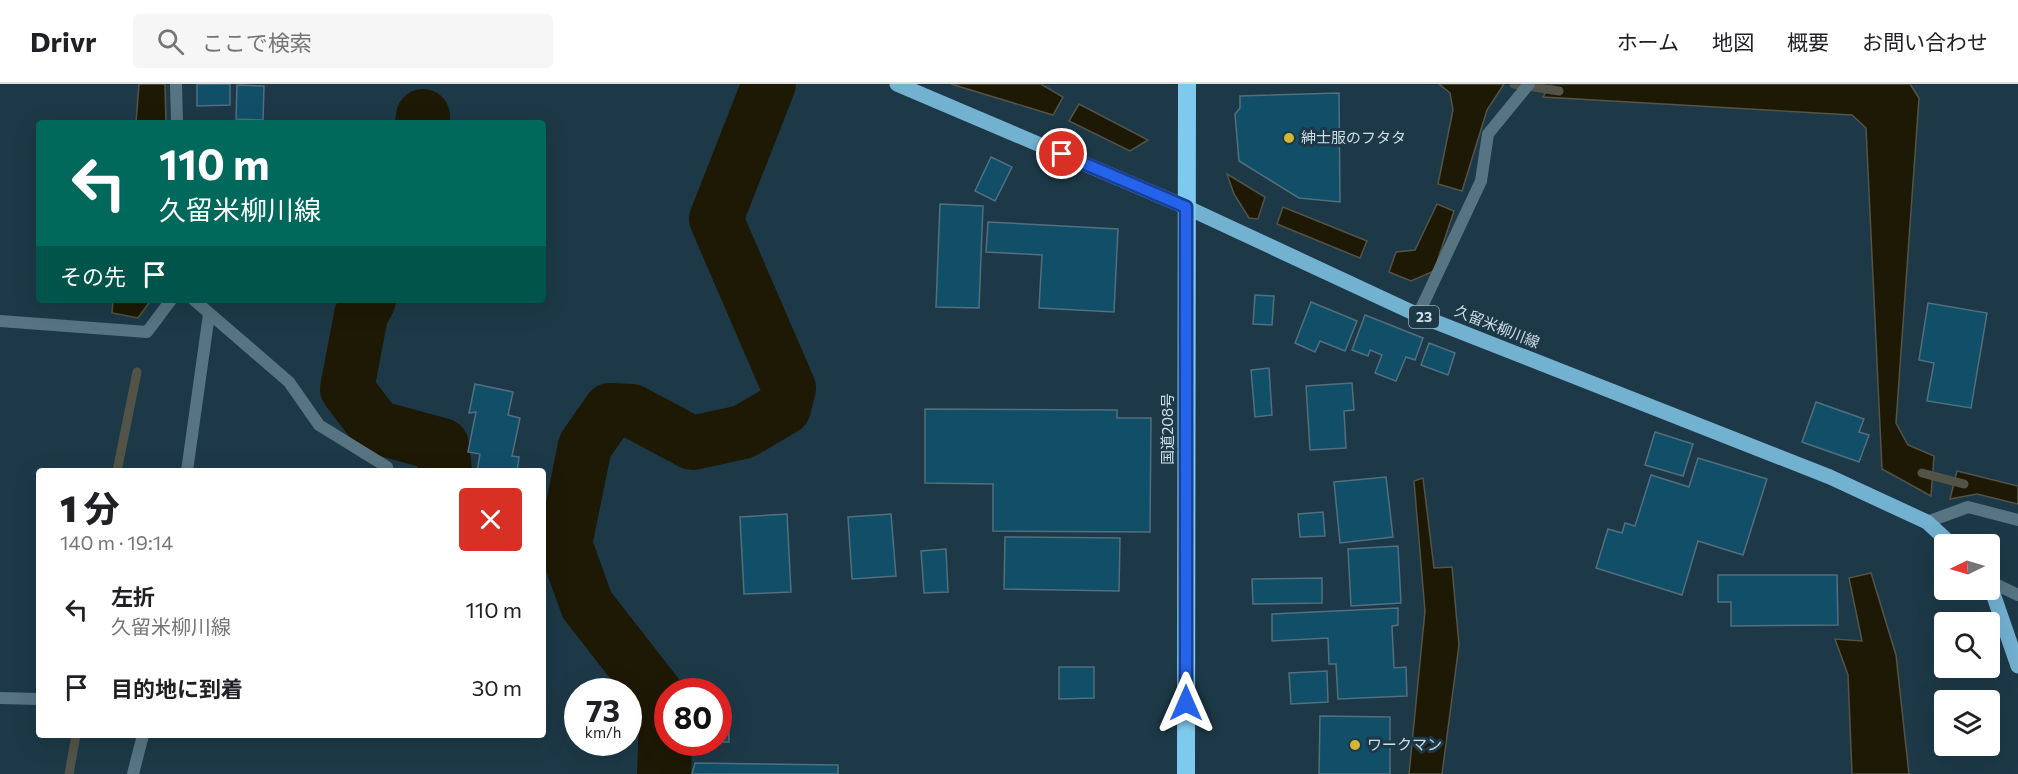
<!DOCTYPE html>
<html lang="ja">
<meta charset="utf-8">
<style>
:root{--surface:#fff;--page:#f6f6f6;--text:#202124;--muted:#757577;--line:#e0e0e0}
body{margin:0;font-family:Commissioner,"Noto Sans JP",sans-serif;background:var(--page);color:var(--text);height:100vh;display:flex;flex-direction:column;font-size:22px;white-space:nowrap}
*{box-sizing:border-box;margin:0}
p{font-size:20px;color:var(--muted)}
.icon{flex:none;width:33px;height:33px;fill:none;stroke:currentColor;stroke-width:2;stroke-linecap:round;stroke-linejoin:round}
.map{position:relative;flex:1;overflow:hidden}
.panel{position:absolute;left:36px;top:384px;width:510px;height:270px;display:flex;flex-direction:column;background:var(--surface);border-radius:6px;box-shadow:0 6px 24px #0002}
.panel>*{flex:none}
.guide{position:absolute;left:36px;top:36px;width:510px;height:183px;border-radius:6px;box-shadow:0 6px 24px #0002;background:#00695c;color:#fff;overflow:hidden}
.needle{width:39px;rotate:265deg}
.buttons{position:absolute;left:1934px;top:450px;display:grid;gap:12px}
.buttons a{display:grid;place-items:center;width:66px;height:66px;border-radius:6px;background:var(--surface);box-shadow:0 6px 24px #0002;font-size:30px}
.speed{position:absolute;left:564px;top:594px;display:flex;gap:12px;font-size:30px;font-weight:700;text-align:center}
.speed>*{display:grid;place-content:center;width:78px;height:78px;border-radius:50%;background:var(--surface);box-shadow:0 6px 24px #0002;line-height:1}
.speed small{font-size:15px;font-weight:400}
.speed .limit{border:9px solid #d22;background:#fff;color:#111}
.pin{position:absolute;display:grid;place-items:center;width:51px;height:51px;color:#fff;margin:-26px;border:3px solid #fff;border-radius:50%;box-shadow:0 2px 6px #0007}
.me{position:absolute;width:66px;margin:-33px;rotate:0deg;stroke-linejoin:round;filter:drop-shadow(0 0 4px #0008)}
.turn{display:flex;align-items:center;gap:21px;height:126px;padding:0 24px;font-size:27px}
.turn .icon{width:78px;height:78px;stroke-width:2.5}
.turn b{display:block;font-size:42px;line-height:51px}
.then{display:flex;align-items:center;height:57px;padding:0 24px;background:#0003;gap:12px;font-size:22px}
.round{display:grid;place-items:center;flex:none;width:63px;height:63px;border-radius:6px;background:var(--page)}
.headline{display:flex;align-items:center;justify-content:space-between;height:102px;padding:0 24px}
h1{font-size:36px;font-weight:800;line-height:45px}
ul{padding:0;list-style:none}
li{display:flex;align-items:center;gap:18px;height:78px;padding:0 24px}
li div{flex:1}
li b{display:block;font-size:22px}
li em{font-style:normal}
header{display:flex;align-items:center;gap:36px;box-sizing:border-box;height:84px;padding:0 30px;background:var(--surface);border-bottom:2px solid var(--line)}
header strong{font-size:28px}
nav{display:flex;gap:33px;margin-inline-start:auto;font-size:21px}
.search{width:420px;height:54px;background:var(--page);display:flex;align-items:center;gap:15px;box-sizing:border-box;padding:0 21px;border-radius:6px;color:var(--muted);font-size:22px}
.map>svg:first-child{display:block}
.water{fill:#1e1904;stroke:#535448;stroke-width:1.5}
.lines{fill:none;stroke-linecap:round;stroke-linejoin:round}
.stream{stroke:#535448;stroke-width:9}
.river{stroke:#1e1904;stroke-width:54}
.building{fill:#114f69;stroke:#516f7e;stroke-width:1.5}
.street{stroke:#577483;stroke-width:12}
.primary{stroke:#73b1d1;stroke-width:15}
.highway{stroke:#7ecaef;stroke-width:18}
.route-casing{stroke:#184099;stroke-width:15}
.route{stroke:#2563eb;stroke-width:10}
.poi-dot{fill:#d3b635;stroke:#1d3947;stroke-width:2}
.labels{text-anchor:middle;stroke-width:6;stroke-linejoin:round;paint-order:stroke}
.shield{fill:#1d3947;stroke:#9aadb8;stroke-width:1.5}
.shield-label{font-size:14px;font-weight:bold;fill:#cfdfe8}
.poi-label{font-size:15px;fill:#cfdfe8;stroke:#1d3947;text-anchor:start}
.street-label{font-size:15px;fill:#cfdfe8;stroke:#1d3947}
</style>
<header>
<strong>Drivr</strong>
<div class="search"><svg class="icon" aria-label="search" viewBox="0 0 24 24"><circle cx="10" cy="10" r="6"/><path d="M15 15l6 6"/></svg>ここで検索</div>
<nav><a>ホーム</a><a>地図</a><a>概要</a><a>お問い合わせ</a></nav>
</header>
<div class="map">
<svg width="2018" height="690" viewBox="0 0 2018 690">
<rect width="100%" height="100%" fill="#1d3947"/>
<g class="water">
<path d="M139,0H165L166,39H136Z"/>
<path d="M951,0H1041L1063,13L1053,31Z"/>
<path d="M1439,0H1504L1487,26L1462,107L1438,100L1453,26L1450,9Z"/>
<path d="M1551,0H1910L1919,14L1896,339L1908,361L1934,372L1931,412L1882,385L1866,44L1852,31L1543,13Z"/>
<path d="M1079,20L1148,56L1130,67L1069,37Z"/>
<path d="M1227,90L1265,113L1258,135L1249,134L1234,110Z"/>
<path d="M1437,120L1454,127L1434,187L1411,197L1389,188L1396,168L1415,166Z"/>
<path d="M1283,123L1367,157L1360,174L1277,140Z"/>
<path d="M113,216H151L138,234L112,229Z"/>
<path d="M1957,387L2018,402V420L1977,410L1950,415Z"/>
<path d="M1423,394L1434,484L1452,483L1459,561L1442,690H1409L1425,527L1414,397Z"/>
<path d="M1871,489L1896,571L1909,690H1852L1848,591L1835,555L1862,557L1849,494Z"/>
</g>
<g class="lines">
<g class="stream">
<path d="M1514,0L1559,7"/>
<path d="M117,387L137,288"/>
<path d="M1922,389L1964,400"/>
<path d="M69,690L76,651"/>
</g>
<g class="river">
<path d="M422,39L423,32"/>
<path d="M369,216L361,231L347,305L376,343L442,361L445,387"/>
<path d="M664,690L666,633L658,612L587,521L565,460L585,362L610,326L632,327L692,359L743,348L784,324L789,304L716,135L769,0"/>
</g>
</g>
<g class="building">
<path d="M197,0H230V21L197,22Z"/>
<path d="M237,1L264,2L263,36L236,35Z"/>
<path d="M1339,9L1340,118L1299,114L1239,77L1235,30L1240,24V12Z"/>
<path d="M991,73L1012,83L995,117L975,107Z"/>
<path d="M940,120L983,122L979,224L936,223Z"/>
<path d="M988,138L1118,145L1114,228L1039,224L1042,171L986,168Z"/>
<path d="M1255,211L1274,212L1272,241L1253,240Z"/>
<path d="M1311,218L1357,237L1345,267L1320,257L1315,268L1295,259Z"/>
<path d="M1928,219L1987,229L1971,324L1927,317L1934,279L1919,276Z"/>
<path d="M1365,231L1423,254L1415,276L1406,273L1396,297L1375,289L1382,271L1370,266L1368,272L1352,266Z"/>
<path d="M1429,259L1455,269L1448,291L1421,281Z"/>
<path d="M1269,284L1272,331L1255,333L1251,286Z"/>
<path d="M1352,299L1354,326L1344,327L1346,364L1310,366L1306,302Z"/>
<path d="M475,300L513,308L508,331L520,334L512,372L519,373L517,387H477L480,370L468,368L476,328L469,329Z"/>
<path d="M1816,318L1864,335L1859,348L1869,351L1859,378L1802,358Z"/>
<path d="M925,325L1117,326V334H1151L1150,448L993,447V400L925,399Z"/>
<path d="M1655,348L1693,360L1683,392L1645,381Z"/>
<path d="M1698,374L1767,395L1743,471L1698,457L1682,511L1596,484L1608,445L1622,449L1625,439L1635,442L1651,391L1689,403Z"/>
<path d="M1386,393L1393,453L1340,459L1334,398Z"/>
<path d="M1323,428L1325,452L1300,453L1298,430Z"/>
<path d="M787,430L791,508L744,510L740,433Z"/>
<path d="M891,430L896,492L852,495L848,433Z"/>
<path d="M1005,453L1120,454L1119,507L1004,505Z"/>
<path d="M1398,462L1401,519L1351,522L1348,465Z"/>
<path d="M946,465L948,508L924,509L921,467Z"/>
<path d="M1718,491H1837L1838,541L1731,542V518H1718Z"/>
<path d="M1322,494V519L1253,520L1252,495Z"/>
<path d="M1398,524V541L1392,542L1394,584L1406,583L1407,612L1338,615L1336,580H1329L1328,554L1272,557V530Z"/>
<path d="M1059,583H1094V614L1059,615Z"/>
<path d="M1327,587L1328,618L1291,620L1289,589Z"/>
<path d="M718,618H728L729,658H718Z"/>
<path d="M1320,632L1390,633V690H1319Z"/>
<path d="M695,679L838,681V690H692Z"/>
</g>
<g class="lines">
<g class="street">
<path d="M176,0L177,39"/>
<path d="M194,216L289,298L319,341L387,383L388,387"/>
<path d="M1418,231L1481,97L1488,50L1529,0"/>
<path d="M0,237L147,248L171,216"/>
<path d="M187,387L209,230"/>
<path d="M1927,438L1968,423L2018,436"/>
<path d="M1989,497L2018,511"/>
<path d="M0,614L39,615"/>
<path d="M133,690L143,651"/>
</g>
<g class="primary">
<path d="M897,0L1186,123L1418,231L1830,393L1927,438L1951,460"/>
<path d="M1989,498L2018,582"/>
</g>
<path class="highway" d="M1186,690L1187,0"/>
</g>
<g class="lines">
<g class="route-casing">
<path id="route" d="M1062,70L1186,123V619"/>
</g>
<use href="#route" class="route"/>
</g>
<g class="poi-dot">
<circle cx="1289" cy="54" r="6"/>
<circle cx="1355" cy="661" r="6"/>
</g>
<g class="labels">
<rect class="shield" x="1409" y="222" width="30" height="22" rx="4.5"/>
<g class="shield-label">
<text x="1424" y="238">23</text>
</g>
<g class="poi-label">
<text x="1301" y="59">紳士服のフタタ</text>
<text x="1367" y="666">ワークマン</text>
</g>
<g class="street-label">
<text transform="translate(1497 243) rotate(22)" y="5">久留米柳川線</text>
<text transform="translate(1168 345) rotate(-90)" y="5">国道208号</text>
</g>
</g>
</svg>
<div class="buttons">
<a><svg class="needle" viewBox="-14 -14 28 28"><path d="M0-13l5 13h-10z" fill="#e53935"/><path d="M0 13l5-13h-10z" fill="#757577"/></svg></a>
<a><svg class="icon" aria-label="search" viewBox="0 0 24 24"><circle cx="10" cy="10" r="6"/><path d="M15 15l6 6"/></svg></a>
<a><svg class="icon" aria-label="layers" viewBox="0 0 24 24"><path d="M12 4l9 5-9 5-9-5zM3 14l9 5 9-5"/></svg></a>
</div>
<div class="speed"><div>73<small>km/h</small></div><div class="limit">80</div></div>
<div class="pin" style="left:1062px;top:70px;background:#d93025"><svg class="icon" aria-label="arrive" viewBox="0 0 24 24"><path d="M6 21V4h12l-3 4 3 4H6"/></svg></div>
<svg class="me" style="left:1186px;top:619px" viewBox="-20 -20 40 40"><path d="M0-17L14 15 0 8-14 15z" fill="#2563eb" stroke="#fff" stroke-width="4"/></svg>
<div class="guide">
<div class="turn"><svg class="icon" aria-label="left" viewBox="0 0 24 24"><path d="M17 20v-9H6M10 6l-5 5 5 5"/></svg><div><b>110 m</b>久留米柳川線</div></div>
<div class="then">その先<svg class="icon" aria-label="arrive" viewBox="0 0 24 24"><path d="M6 21V4h12l-3 4 3 4H6"/></svg></div>
</div>
<section class="panel">
<div class="headline"><div><h1>1 分</h1><p>140 m · 19:14</p></div><a class="round" style="background:#d93025;color:#fff"><svg class="icon" aria-label="close" viewBox="0 0 24 24"><path d="M6 6l12 12M18 6L6 18"/></svg></a></div>
<ul>
<li><svg class="icon" aria-label="left" viewBox="0 0 24 24"><path d="M17 20v-9H6M10 6l-5 5 5 5"/></svg><div><b>左折</b><p>久留米柳川線</p></div><em>110 m</em></li>
<li><svg class="icon" aria-label="arrive" viewBox="0 0 24 24"><path d="M6 21V4h12l-3 4 3 4H6"/></svg><div><b>目的地に到着</b></div><em>30 m</em></li>
</ul>
</section>
</div>
